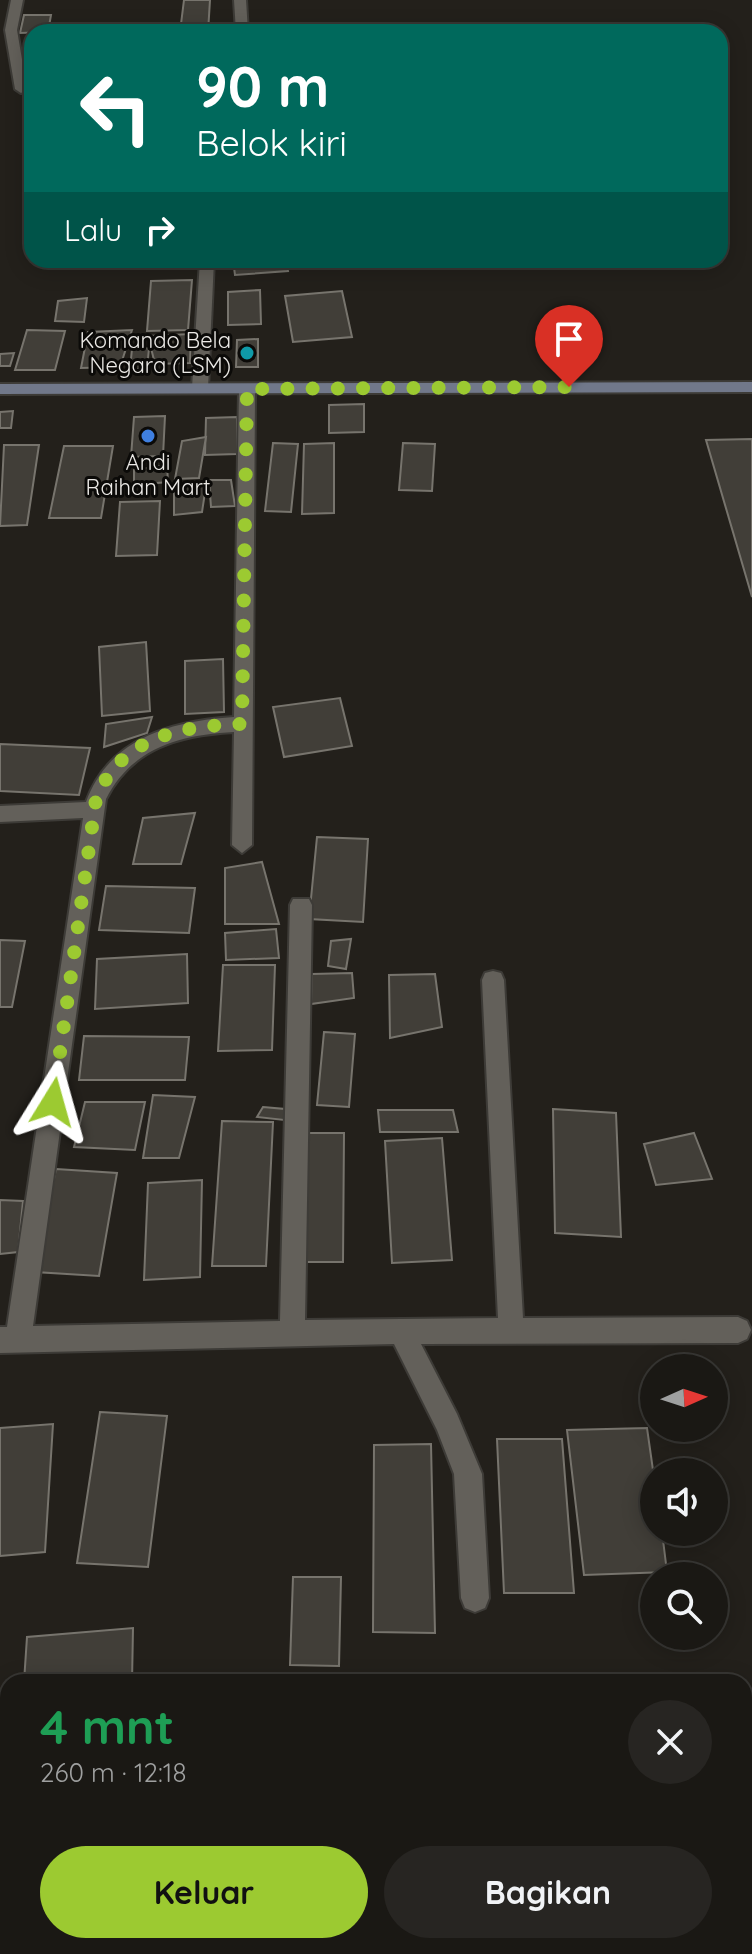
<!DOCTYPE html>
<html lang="id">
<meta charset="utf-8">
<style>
:root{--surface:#1a1814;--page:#272522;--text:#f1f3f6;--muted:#9fa0a0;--line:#383734;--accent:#9cca31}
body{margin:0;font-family:Quicksand,sans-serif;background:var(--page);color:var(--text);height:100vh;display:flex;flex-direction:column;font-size:30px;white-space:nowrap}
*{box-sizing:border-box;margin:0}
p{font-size:26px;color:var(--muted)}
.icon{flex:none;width:44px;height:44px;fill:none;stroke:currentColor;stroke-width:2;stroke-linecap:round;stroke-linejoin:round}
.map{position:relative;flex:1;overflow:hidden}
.drawer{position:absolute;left:0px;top:1674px;width:752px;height:280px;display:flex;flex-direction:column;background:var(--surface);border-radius:24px 24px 0 0;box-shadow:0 4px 20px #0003,0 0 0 2px var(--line)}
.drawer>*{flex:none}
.hud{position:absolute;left:24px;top:24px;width:704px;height:244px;border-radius:24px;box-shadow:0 4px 20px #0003,0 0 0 2px var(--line);background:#00695c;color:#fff;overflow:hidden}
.needle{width:52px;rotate:87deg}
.controls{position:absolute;left:640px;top:1354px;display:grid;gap:16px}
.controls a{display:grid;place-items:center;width:88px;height:88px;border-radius:50%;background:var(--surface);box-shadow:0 4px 20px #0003,0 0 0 2px var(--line);font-size:40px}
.pin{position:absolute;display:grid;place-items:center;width:68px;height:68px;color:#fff;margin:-82px -34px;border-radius:50% 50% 50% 0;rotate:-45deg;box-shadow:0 0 8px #0007}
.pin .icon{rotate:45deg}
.me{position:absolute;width:88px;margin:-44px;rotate:8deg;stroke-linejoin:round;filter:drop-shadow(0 0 6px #0008)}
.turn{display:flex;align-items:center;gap:28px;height:168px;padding:0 40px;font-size:36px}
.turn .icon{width:104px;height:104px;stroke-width:2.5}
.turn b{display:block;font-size:56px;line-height:68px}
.then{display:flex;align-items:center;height:76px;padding:0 40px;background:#0003;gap:16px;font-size:30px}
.round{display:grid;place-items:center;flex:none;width:84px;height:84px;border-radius:42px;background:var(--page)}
.summary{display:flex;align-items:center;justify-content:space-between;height:136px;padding:0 40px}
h1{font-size:48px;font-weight:800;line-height:60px;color:#1e9e55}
.action{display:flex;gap:16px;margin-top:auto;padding:16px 40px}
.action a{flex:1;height:92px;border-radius:48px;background:var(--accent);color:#111;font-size:32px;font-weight:800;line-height:92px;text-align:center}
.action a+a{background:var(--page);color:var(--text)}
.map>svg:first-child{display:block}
.building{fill:#413e38;stroke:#77746d;stroke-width:2}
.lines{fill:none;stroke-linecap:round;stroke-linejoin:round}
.minor-casing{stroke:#3d3b37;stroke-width:4}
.secondary-casing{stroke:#3d3b37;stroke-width:4}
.minor{fill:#63605a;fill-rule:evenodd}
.secondary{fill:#71788a;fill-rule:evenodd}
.route{stroke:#9cca31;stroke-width:14;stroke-dasharray:0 25.2}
.culture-dot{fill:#0f9aa8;stroke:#0b0a08;stroke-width:3}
.shop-dot{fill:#3f7fe0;stroke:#0b0a08;stroke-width:3}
.labels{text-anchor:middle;stroke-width:6;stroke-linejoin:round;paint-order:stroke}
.far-poi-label{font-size:22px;fill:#ebe9e6;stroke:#0b0a08;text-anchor:end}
</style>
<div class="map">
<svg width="752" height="1954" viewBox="0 0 752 1954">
<rect width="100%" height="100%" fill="#23201b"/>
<g class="building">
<path d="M184,0H210L208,32H180Z"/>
<path d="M24,15H51L48,32L20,33Z"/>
<path d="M233,260H286L288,271L235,275Z"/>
<path d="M192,280L188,330L147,331L151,281Z"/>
<path d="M260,290L261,324L228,325V292Z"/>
<path d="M342,291L352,337L293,342L285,296Z"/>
<path d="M87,298L84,322L55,321L58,301Z"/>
<path d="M27,330L65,331L55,370H15Z"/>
<path d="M132,330L120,367L81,368L88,332Z"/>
<path d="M191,334L190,363L155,364L148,336Z"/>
<path d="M258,339V367H236L237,340Z"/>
<path d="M149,348L147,369H130L132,349Z"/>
<path d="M14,353L10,366H0V354Z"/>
<path d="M364,404V432L329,433V405Z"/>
<path d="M13,411L11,428H0V412Z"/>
<path d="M165,416L163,456L131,457L134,417Z"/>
<path d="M237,417V454L205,455L206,418Z"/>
<path d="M206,437L199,478L175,479L182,441Z"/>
<path d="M752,439V597L706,440Z"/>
<path d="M273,443L298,444L291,512L265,511Z"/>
<path d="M334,443V513L302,514L304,444Z"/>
<path d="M403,443L435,444L432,491L399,490Z"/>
<path d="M4,445H39L27,525L0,526Z"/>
<path d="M64,446H113L101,518H49Z"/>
<path d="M167,465L168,482L134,485V470Z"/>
<path d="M209,480H231L235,506L211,507Z"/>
<path d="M174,484L206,486L202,512L174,515Z"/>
<path d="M160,501L157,555L116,556L120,502Z"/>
<path d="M146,642L150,711L102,716L99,647Z"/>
<path d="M223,659L224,712L185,714V661Z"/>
<path d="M340,698L352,746L284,757L273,707Z"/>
<path d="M152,717L147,733L104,747L106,724Z"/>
<path d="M0,744L90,748L79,795L0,791Z"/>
<path d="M195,813L181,864H133L143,818Z"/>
<path d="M317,837L368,839L363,922L309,919Z"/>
<path d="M262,862L279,924H225V868Z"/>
<path d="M106,886L195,888L189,933L99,930Z"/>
<path d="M276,929L279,958L226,960L225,933Z"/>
<path d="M351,939L346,969L328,966L331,941Z"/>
<path d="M0,940L25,941L12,1007H0Z"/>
<path d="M187,954L188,1003L95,1009L97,959Z"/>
<path d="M223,965H275L272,1050L218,1051Z"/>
<path d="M352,973L354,998L311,1004L312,974Z"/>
<path d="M435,974L442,1027L390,1038L389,975Z"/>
<path d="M324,1032L355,1034L349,1107L317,1105Z"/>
<path d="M84,1036L189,1037L185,1080H79Z"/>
<path d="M153,1095L195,1097L179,1158H143Z"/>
<path d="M85,1102H145L135,1150L74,1147Z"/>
<path d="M263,1107L285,1109L284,1120L257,1117Z"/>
<path d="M553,1109L616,1113L621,1237L555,1233Z"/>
<path d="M378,1110H453L458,1132H380Z"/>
<path d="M222,1121L273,1122L266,1266H212Z"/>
<path d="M306,1133H344L343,1262H303Z"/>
<path d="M694,1133L712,1179L656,1185L644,1144Z"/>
<path d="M442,1138L452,1260L392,1263L385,1141Z"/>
<path d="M56,1169L117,1173L99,1276L35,1272Z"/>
<path d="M202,1180L200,1277L144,1280L148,1183Z"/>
<path d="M0,1200L23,1201L18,1252L0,1254Z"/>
<path d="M100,1412L167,1416L148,1567L77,1563Z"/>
<path d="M53,1424L45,1552L0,1556V1428Z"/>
<path d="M647,1428L654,1477V1532H662L667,1572L584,1575L567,1430Z"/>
<path d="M497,1439H562L574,1593H504Z"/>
<path d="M431,1444L435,1633L373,1632L374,1445Z"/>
<path d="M293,1577H341L339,1666L290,1665Z"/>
<path d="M133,1628L132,1682H24L27,1637Z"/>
</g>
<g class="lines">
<g class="minor-casing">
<g id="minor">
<path d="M11,0H23L17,30L27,89L21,93L15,89L5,30Z"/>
<path d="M234,0H246L248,32H236Z"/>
<path d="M200,260H214L208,388L200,393L192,388Z"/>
<path d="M247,384L255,389L252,845L242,853L232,845L234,732C179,735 132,748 106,799L33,1326L280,1321L290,905L293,899H309L312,905L305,1320L498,1318L482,980L485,973L493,971L501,973L504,980L523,1318L738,1317L747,1321L751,1330L747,1339L738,1343L421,1344L457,1414L482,1474L489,1598L485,1608L475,1612L465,1608L461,1598L454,1474L437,1430L394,1344L0,1353V1327H7L83,818L0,822V806L86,802C109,738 172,721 234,717L239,389Z"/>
</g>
</g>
<g class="secondary-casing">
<path id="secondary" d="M752,382V392L0,394V384Z"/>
</g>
<use href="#minor" class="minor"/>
<use href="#secondary" class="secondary"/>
</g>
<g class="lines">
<path class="route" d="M53,1102L96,799C121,736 182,726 242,724L247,389L569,387"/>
</g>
<circle class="culture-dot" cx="247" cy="353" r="8"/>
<circle class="shop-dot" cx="148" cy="436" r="8"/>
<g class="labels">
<g class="far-poi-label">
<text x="231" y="348">Komando Bela<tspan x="231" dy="25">Negara (LSM)</tspan></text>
<text x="148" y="470" text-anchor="middle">Andi<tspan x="148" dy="25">Raihan Mart</tspan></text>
</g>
</g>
</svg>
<div class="controls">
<a><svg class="needle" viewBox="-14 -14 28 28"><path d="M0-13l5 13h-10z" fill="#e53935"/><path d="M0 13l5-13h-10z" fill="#9fa0a0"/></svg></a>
<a><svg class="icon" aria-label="sound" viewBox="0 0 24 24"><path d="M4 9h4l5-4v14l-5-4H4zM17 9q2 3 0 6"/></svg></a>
<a><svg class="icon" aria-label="search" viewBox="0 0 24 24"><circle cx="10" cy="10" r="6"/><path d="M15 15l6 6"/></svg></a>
</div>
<div class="pin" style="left:569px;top:387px;background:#d93025"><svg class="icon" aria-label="arrive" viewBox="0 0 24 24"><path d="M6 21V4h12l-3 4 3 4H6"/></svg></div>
<svg class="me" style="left:53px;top:1102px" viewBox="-20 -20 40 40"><path d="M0-17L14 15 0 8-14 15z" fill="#9cca31" stroke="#fff" stroke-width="4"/></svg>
<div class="hud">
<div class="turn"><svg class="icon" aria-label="left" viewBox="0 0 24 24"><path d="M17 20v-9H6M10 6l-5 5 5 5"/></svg><div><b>90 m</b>Belok kiri</div></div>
<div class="then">Lalu<svg class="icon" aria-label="right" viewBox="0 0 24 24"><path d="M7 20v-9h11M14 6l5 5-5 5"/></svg></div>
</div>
<section class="drawer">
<div class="summary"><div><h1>4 mnt</h1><p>260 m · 12:18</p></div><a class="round"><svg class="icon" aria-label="close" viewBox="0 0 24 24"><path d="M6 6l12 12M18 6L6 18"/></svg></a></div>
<div class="action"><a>Keluar</a><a>Bagikan</a></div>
</section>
</div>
